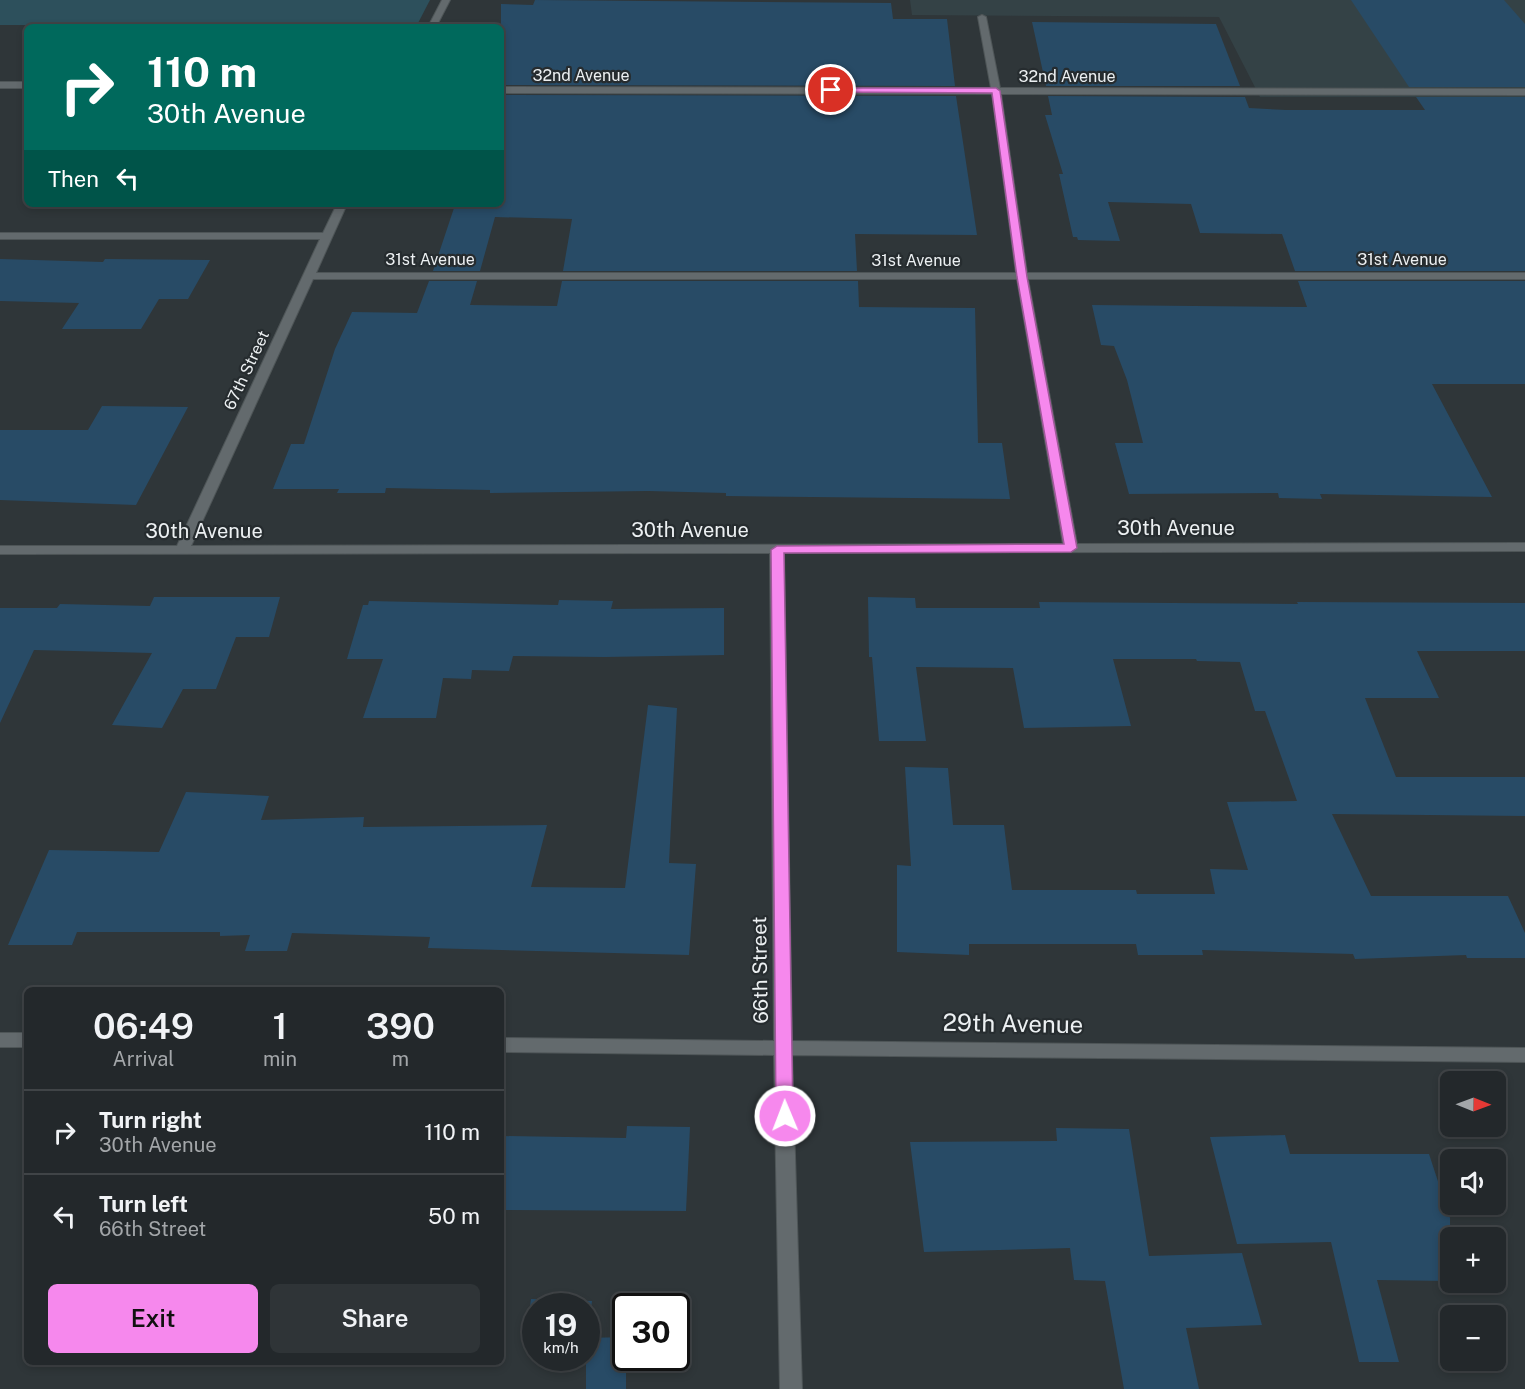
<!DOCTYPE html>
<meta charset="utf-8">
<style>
:root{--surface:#23282b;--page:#2f3437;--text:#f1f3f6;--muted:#a3a6a9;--line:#404447;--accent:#f688ed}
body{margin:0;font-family:"Public Sans",sans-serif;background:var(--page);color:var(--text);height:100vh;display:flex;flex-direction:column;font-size:22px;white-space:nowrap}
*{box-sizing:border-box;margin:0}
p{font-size:20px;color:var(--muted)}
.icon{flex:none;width:33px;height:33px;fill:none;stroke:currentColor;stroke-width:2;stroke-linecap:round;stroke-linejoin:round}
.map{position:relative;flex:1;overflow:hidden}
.side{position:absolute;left:24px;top:987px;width:480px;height:378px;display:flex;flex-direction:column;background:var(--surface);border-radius:9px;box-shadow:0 3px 9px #0003,0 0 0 2px var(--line)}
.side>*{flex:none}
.top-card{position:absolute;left:24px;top:24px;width:480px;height:183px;border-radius:9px;box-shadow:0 3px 9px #0003,0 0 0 2px var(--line);background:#00695c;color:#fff;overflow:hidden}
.needle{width:39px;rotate:91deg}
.controls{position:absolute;left:1440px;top:1071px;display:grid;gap:12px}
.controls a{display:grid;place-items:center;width:66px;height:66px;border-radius:9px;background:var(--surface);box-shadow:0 3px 9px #0003,0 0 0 2px var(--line);font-size:30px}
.speed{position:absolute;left:522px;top:1293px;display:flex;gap:12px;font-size:30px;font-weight:700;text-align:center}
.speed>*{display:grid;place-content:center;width:78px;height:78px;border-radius:50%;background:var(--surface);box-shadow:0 3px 9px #0003,0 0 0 2px var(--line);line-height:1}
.speed small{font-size:15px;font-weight:400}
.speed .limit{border:3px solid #111;border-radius:9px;background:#fff;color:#111}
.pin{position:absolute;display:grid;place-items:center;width:51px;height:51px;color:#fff;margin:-26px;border:3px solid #fff;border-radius:50%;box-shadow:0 2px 6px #0007}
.me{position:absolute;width:66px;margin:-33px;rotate:359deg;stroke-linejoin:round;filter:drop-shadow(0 0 4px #0008)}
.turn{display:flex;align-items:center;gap:21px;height:126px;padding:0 24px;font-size:27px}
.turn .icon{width:78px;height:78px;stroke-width:2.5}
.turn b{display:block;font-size:42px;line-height:51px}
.then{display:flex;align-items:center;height:57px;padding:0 24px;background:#0003;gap:12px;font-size:22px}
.eta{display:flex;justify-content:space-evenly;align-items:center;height:102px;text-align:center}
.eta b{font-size:36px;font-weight:600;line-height:42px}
.button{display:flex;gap:12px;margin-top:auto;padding:12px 24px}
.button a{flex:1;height:69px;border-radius:9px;background:var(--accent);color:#111;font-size:24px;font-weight:600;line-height:69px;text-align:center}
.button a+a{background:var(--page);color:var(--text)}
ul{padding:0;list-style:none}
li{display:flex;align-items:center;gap:18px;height:84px;padding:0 24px;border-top:2px solid var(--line)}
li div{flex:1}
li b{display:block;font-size:22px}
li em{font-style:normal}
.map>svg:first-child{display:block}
.built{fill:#344246}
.green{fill:#2d505c}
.building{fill:#284b66}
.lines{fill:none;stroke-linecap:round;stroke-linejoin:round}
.minor-casing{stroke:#4e5557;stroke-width:2}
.minor{fill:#636a6d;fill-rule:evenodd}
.route{fill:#f688ed;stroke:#a0589a;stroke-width:1.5}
.labels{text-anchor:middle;stroke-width:4.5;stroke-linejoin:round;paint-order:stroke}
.far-street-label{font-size:16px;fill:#ecf0f2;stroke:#262c2f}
.street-label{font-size:20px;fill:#ecf0f2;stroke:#262c2f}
.near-street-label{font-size:24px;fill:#ecf0f2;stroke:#262c2f}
</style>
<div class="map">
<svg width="1525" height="1389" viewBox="0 0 1525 1389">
<rect width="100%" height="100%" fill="#2f3639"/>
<path class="built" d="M910,0H1525V97H1260L1219,17L912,15Z"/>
<path class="green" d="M0,0H430L417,25H0Z"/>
<g class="building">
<path d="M535,0L891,3L893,19H947L955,86L501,85V4L533,5Z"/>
<path d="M1351,0H1504L1525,24V87H1409Z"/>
<path d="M1032,22L1216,24L1240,86H1046Z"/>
<path d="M501,95L956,96L977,235L855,234L857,271H563L572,219L495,217L480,271H433L455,205L501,204Z"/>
<path d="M1048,96L1245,97L1249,108L1286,110H1425L1416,97H1525V271H1295L1282,234L1200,233L1191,204L1108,202L1120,241L1078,240L1077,237H1073L1059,174H1063L1045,115H1052Z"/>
<path d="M0,259L103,262L105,259L210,260L188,299H159L141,329H62L79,303L0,301Z"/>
<path d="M429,281H477L470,305L557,306L562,281H858L859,307L975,308L978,443H1002L1010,499L726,496V493L648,491L490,493V490L386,488L385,493H337L339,489H273L291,444H304L335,349L352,312L417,313Z"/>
<path d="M1298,281H1525V384H1432L1492,497L1320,494L1322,499L1279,498L1278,493L1129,494L1115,443H1143L1127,380L1114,346L1101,345L1092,305L1307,307Z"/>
<path d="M102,406L188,407L136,505L0,500V430H88Z"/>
<path d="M154,597H280L269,637H236L216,689H183L162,728L112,725L152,653L34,650L0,723V608H57L60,604L150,606Z"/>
<path d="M868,597L915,598L916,608H1040L1039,602L1298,604L1297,602L1525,603V651H1417L1439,698H1365L1396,777H1525V816L1332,814L1371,896H1508L1525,933V958H1467L1466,955L1355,959L1353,954L1202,950L1203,955H1138L1136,944H969V955L897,952V865L911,866L905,767L948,768L953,825H1004L1012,890H1136L1137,894H1215L1210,869L1248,870L1227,802L1297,801L1265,711H1255L1240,662L1197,661L1196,659H1113L1131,726L1024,728L1013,668L916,667L926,741H879L872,657H869Z"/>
<path d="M559,600L613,601L611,609L724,608V655L604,657L513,656L509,671L472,670L471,679L443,678L436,718H363L383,659H347L363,605H368L369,601L558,605Z"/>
<path d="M648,705L677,708L669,863L696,864L689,955L428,948L430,937L292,933L287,951H245L250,935L220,936V932H77L72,945H8L49,850L159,852L186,792L269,796L261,820L364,817L363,827L547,825L531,887L625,888Z"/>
<path d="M627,1126L690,1127L686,1211L501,1210V1136L626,1138Z"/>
<path d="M1056,1128L1129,1129L1149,1256L1242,1253L1262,1325L1186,1328L1199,1389H1124L1105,1281L1074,1280L1070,1248L924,1252L910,1142L1057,1141Z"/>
<path d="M1285,1135L1290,1154H1429L1450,1218V1281L1377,1280L1399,1362H1359L1331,1242L1237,1244L1210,1137Z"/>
<path d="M531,1299L592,1301L587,1338L626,1337V1389H586V1306H536V1346L525,1345Z"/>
</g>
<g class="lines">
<g class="minor-casing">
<g id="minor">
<path d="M442,0H450L436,27H428Z"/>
<path d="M982,15L986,17L1000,88L1525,89V95L1001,94L1027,273H1525V279H1028L1077,544L1525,543V551L784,553L792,1041L1525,1048V1062L792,1055L802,1389H780L774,1055L501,1052V1038L774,1041L770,553L0,554V546H177L320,239H0V233H323L337,204H347L316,273H1016L992,94L501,93V87L991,88L978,17ZM313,279H1017L1063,544L191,546Z"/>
<rect x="0" y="82" width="27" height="6"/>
<rect x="0" y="1033" width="27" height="14"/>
</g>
</g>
<use href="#minor" class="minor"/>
</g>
<path class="route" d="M831,88H996L1000,91L1027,277L1077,548L1071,552L784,553L793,1116L791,1121L785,1123L778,1121L776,1116L771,550L777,546L1064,544L1017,277L992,93L828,92V89Z"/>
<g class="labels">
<g class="far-street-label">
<text x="581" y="81">32nd Avenue</text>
<text x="1067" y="82">32nd Avenue</text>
<text x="430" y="265">31st Avenue</text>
<text x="1402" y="265">31st Avenue</text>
<text x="916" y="266">31st Avenue</text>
<text transform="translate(246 370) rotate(-65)" y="6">67th Street</text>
</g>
<g class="street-label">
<text x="1176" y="535">30th Avenue</text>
<text x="690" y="537">30th Avenue</text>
<text x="204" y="538">30th Avenue</text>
<text transform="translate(760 970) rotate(-91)" y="7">66th Street</text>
</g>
<g class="near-street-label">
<text transform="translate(1013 1024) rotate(1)" y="8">29th Avenue</text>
</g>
</g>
</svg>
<div class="controls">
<a><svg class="needle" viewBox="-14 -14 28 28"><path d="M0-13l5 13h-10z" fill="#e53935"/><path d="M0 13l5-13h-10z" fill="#a3a6a9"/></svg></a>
<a><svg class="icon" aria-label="sound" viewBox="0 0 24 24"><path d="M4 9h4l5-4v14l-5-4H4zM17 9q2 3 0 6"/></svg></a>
<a>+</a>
<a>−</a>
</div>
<div class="speed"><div>19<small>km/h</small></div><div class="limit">30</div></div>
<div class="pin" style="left:831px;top:90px;background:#d93025"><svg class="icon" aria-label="arrive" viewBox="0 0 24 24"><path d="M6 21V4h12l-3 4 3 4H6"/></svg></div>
<svg class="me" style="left:785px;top:1116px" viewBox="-20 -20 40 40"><circle r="17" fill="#f688ed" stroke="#fff" stroke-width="3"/><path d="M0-11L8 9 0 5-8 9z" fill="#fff"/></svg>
<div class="top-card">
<div class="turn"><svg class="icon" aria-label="right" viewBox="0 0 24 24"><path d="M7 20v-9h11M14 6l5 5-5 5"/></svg><div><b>110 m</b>30th Avenue</div></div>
<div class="then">Then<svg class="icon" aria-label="left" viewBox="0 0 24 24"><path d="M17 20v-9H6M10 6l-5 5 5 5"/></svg></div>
</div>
<section class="side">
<div class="eta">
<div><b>06:49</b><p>Arrival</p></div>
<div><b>1</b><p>min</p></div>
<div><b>390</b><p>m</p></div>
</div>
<ul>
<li><svg class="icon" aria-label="right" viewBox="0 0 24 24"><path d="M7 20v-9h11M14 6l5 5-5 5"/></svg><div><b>Turn right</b><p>30th Avenue</p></div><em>110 m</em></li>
<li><svg class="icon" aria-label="left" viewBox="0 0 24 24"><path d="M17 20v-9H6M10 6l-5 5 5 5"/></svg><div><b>Turn left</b><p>66th Street</p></div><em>50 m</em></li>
</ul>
<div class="button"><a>Exit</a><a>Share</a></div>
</section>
</div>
